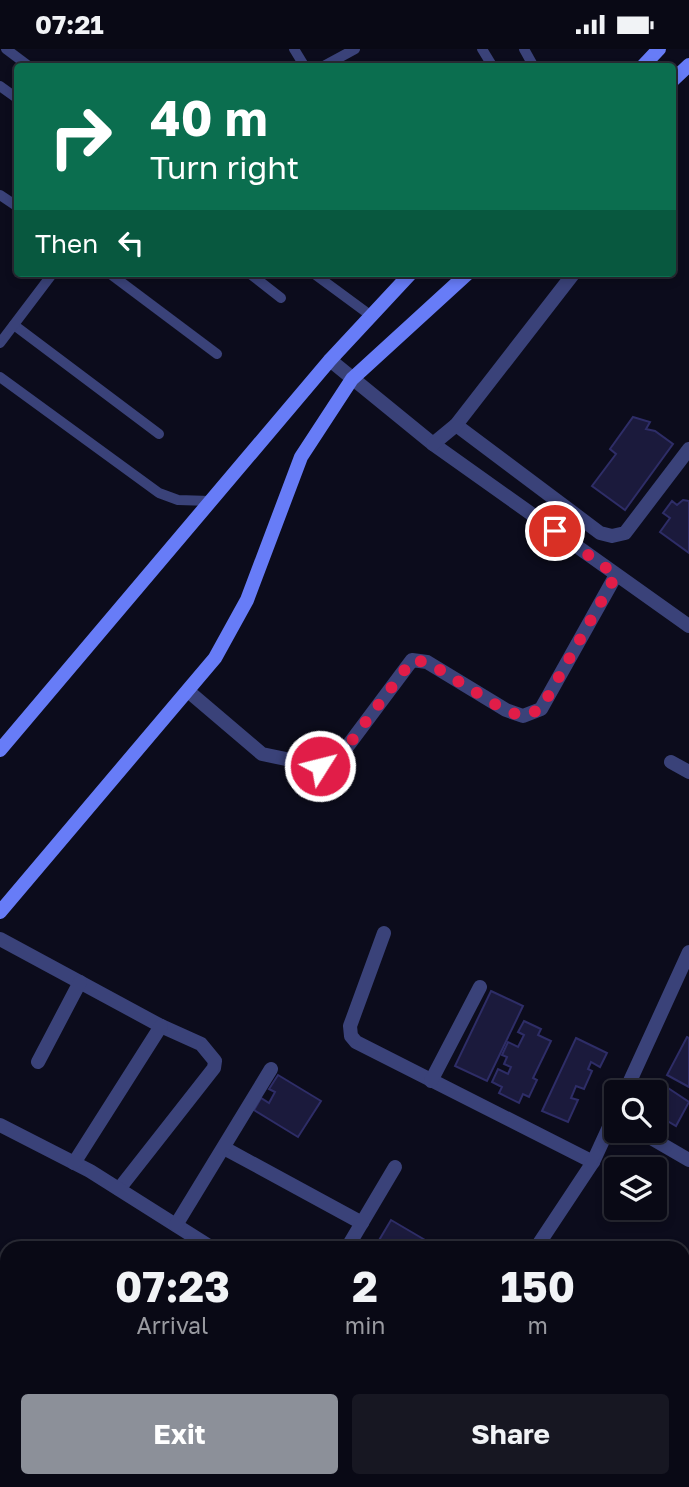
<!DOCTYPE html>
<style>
:root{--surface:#090915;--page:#171722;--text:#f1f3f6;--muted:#999aa0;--line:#292a34;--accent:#8c9099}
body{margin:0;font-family:"Golos Text",sans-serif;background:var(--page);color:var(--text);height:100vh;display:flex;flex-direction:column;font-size:26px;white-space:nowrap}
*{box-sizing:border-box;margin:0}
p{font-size:23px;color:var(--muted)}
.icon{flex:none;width:38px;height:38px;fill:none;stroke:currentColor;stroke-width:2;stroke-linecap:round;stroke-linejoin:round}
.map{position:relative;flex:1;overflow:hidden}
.side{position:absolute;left:0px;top:1192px;width:690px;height:247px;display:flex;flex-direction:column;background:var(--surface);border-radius:21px 21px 0 0;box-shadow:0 4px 10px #0003,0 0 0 2px var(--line)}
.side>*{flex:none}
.banner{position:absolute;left:14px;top:14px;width:662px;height:214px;border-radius:7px;box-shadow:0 4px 10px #0003,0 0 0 2px var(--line);background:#0b6e4f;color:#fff;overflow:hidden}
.controls{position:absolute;left:604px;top:1031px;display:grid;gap:14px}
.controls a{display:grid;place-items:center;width:63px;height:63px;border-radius:7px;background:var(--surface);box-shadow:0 4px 10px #0003,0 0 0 2px var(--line);font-size:35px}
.pin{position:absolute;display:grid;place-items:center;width:60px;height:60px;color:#fff;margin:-30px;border:4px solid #fff;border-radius:50%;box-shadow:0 2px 7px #0007}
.me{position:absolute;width:77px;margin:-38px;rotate:54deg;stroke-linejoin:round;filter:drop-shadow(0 0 5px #0008)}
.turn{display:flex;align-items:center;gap:24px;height:147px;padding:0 21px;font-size:32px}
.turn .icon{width:91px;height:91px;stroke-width:2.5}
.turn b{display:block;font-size:49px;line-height:60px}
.then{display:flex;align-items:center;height:66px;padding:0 21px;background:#0003;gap:14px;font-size:26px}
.eta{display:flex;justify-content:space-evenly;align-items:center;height:119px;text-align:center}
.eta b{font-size:42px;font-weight:700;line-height:49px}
.button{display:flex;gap:14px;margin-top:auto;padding:14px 21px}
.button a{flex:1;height:80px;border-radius:7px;background:var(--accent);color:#fff;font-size:28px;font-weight:700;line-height:80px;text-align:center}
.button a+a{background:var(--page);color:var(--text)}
.status{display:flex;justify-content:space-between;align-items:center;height:49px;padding:0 35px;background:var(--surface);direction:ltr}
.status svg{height:19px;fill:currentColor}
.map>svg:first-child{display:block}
.building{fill:#1b1a3c;stroke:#2e2d67;stroke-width:2}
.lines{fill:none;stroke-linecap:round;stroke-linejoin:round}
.service{stroke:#3a4279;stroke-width:10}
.minor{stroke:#3a4279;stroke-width:14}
.secondary{stroke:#677cf7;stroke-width:14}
.route{stroke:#e11d48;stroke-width:12;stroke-dasharray:0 21.6}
</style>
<div class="status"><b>07:21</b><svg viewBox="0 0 49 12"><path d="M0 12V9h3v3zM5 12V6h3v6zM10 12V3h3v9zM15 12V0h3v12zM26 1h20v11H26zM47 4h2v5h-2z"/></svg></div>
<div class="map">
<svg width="689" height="1438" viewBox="0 0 689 1438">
<rect width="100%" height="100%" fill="#0c0c1c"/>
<g class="building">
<path d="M633,368L650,373L646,380L655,382L673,395L625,461L592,437L616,405L610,400Z"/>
<path d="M683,451L689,452V504L660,483L670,469L663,464L672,452L677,456Z"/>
<path d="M491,942L523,957L487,1032L455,1017Z"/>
<path d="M524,972L541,980L538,986L551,992L533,1029L537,1031L529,1048L523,1045L519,1054L499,1044L502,1038L492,1033L498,1020L508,1025L511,1018L504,1015L507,1008L502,1006L508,993L518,998L524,986L518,983Z"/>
<path d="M687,988L689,989V1038L667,1026Z"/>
<path d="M576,989L607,1004L600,1018L591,1013L588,1020L592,1022L584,1040L576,1037L571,1049L578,1051L568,1073L542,1062Z"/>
<path d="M278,1026L321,1052L298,1088L254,1061L261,1049L269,1054L275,1043L269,1040Z"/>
<path d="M656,1031L689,1053L676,1077L654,1064V1043H649Z"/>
<path d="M391,1171L437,1198L388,1199L378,1193Z"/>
<path d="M682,1318L689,1323V1350L682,1359Z"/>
<path d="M7,1374V1432H44L42,1438H10L0,1435V1396Z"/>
<path d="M682,1392L689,1396L685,1406L689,1408V1438H673L670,1432H682Z"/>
</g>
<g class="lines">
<g class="service">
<path d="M6,0L30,18"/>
<path d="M294,0L305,18"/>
<path d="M482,0L493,18"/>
<path d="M524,0L534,18"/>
<path d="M322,18L355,0"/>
<path d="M0,37L18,50"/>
<path d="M0,146L18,158"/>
<path d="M109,224L217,305"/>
<path d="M249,224L281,249"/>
<path d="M313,224L370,266"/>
<path d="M14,276L159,385"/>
<path d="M0,294L53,224"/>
<path d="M0,328L159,444L178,451L210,452"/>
</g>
<g class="minor">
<path d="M330,311L433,395L689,577"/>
<path d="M456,376L600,484L612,487L625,484L689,400"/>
<path d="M433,395L456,376L574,224"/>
<path d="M188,642L262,705L320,717L341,706L412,611L427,613L506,661L523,667L541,660L616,526"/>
<path d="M671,713L689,723"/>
<path d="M384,884L350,977L351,987L356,993L593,1113"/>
<path d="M0,890L161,977L201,995L215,1012L214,1019L119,1140"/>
<path d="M38,1013L80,933"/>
<path d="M431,1032L480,938"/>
<path d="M625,1043L689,903"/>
<path d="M0,1076L90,1122L212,1199"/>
<path d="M639,1082L689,1111"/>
<path d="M224,1099L362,1174"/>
<path d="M74,1114L161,977"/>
<path d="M176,1176L271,1020"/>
<path d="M347,1199L395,1118"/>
<path d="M536,1199L593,1113L616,1063"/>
<path d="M682,1311L689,1314"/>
<path d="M0,1331L7,1334"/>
<path d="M370,1432L380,1438"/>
<path d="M598,1432L610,1438"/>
<path d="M485,1438L489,1432"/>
</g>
<g class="secondary">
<path d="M642,18L659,0"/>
<path d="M672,32L689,16"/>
<path d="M0,701L330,311L411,224"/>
<path d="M0,863L215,609L247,551L301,408L352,330L468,224"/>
</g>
</g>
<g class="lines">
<path class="route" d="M320,717L341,706L412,611L427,613L506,662L523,667L541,660L616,526L555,482"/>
</g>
</svg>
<div class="controls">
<a><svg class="icon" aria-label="search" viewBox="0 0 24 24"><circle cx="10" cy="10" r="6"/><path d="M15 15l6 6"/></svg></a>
<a><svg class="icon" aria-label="layers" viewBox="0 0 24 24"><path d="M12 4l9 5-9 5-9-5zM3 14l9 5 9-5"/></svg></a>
</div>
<div class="pin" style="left:555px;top:482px;background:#d93025"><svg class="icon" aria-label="arrive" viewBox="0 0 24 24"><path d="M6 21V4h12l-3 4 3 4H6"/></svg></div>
<svg class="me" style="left:320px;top:717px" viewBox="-20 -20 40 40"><circle r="17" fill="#e11d48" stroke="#fff" stroke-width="3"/><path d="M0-11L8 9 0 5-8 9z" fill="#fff"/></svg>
<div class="banner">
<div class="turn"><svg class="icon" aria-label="right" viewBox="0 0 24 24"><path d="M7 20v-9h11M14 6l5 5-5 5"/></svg><div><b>40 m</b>Turn right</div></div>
<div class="then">Then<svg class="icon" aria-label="left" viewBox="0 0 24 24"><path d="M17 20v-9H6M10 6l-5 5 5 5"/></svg></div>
</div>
<section class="side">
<div class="eta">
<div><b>07:23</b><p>Arrival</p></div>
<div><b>2</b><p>min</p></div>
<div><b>150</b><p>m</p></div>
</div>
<div class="button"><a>Exit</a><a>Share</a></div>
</section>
</div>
